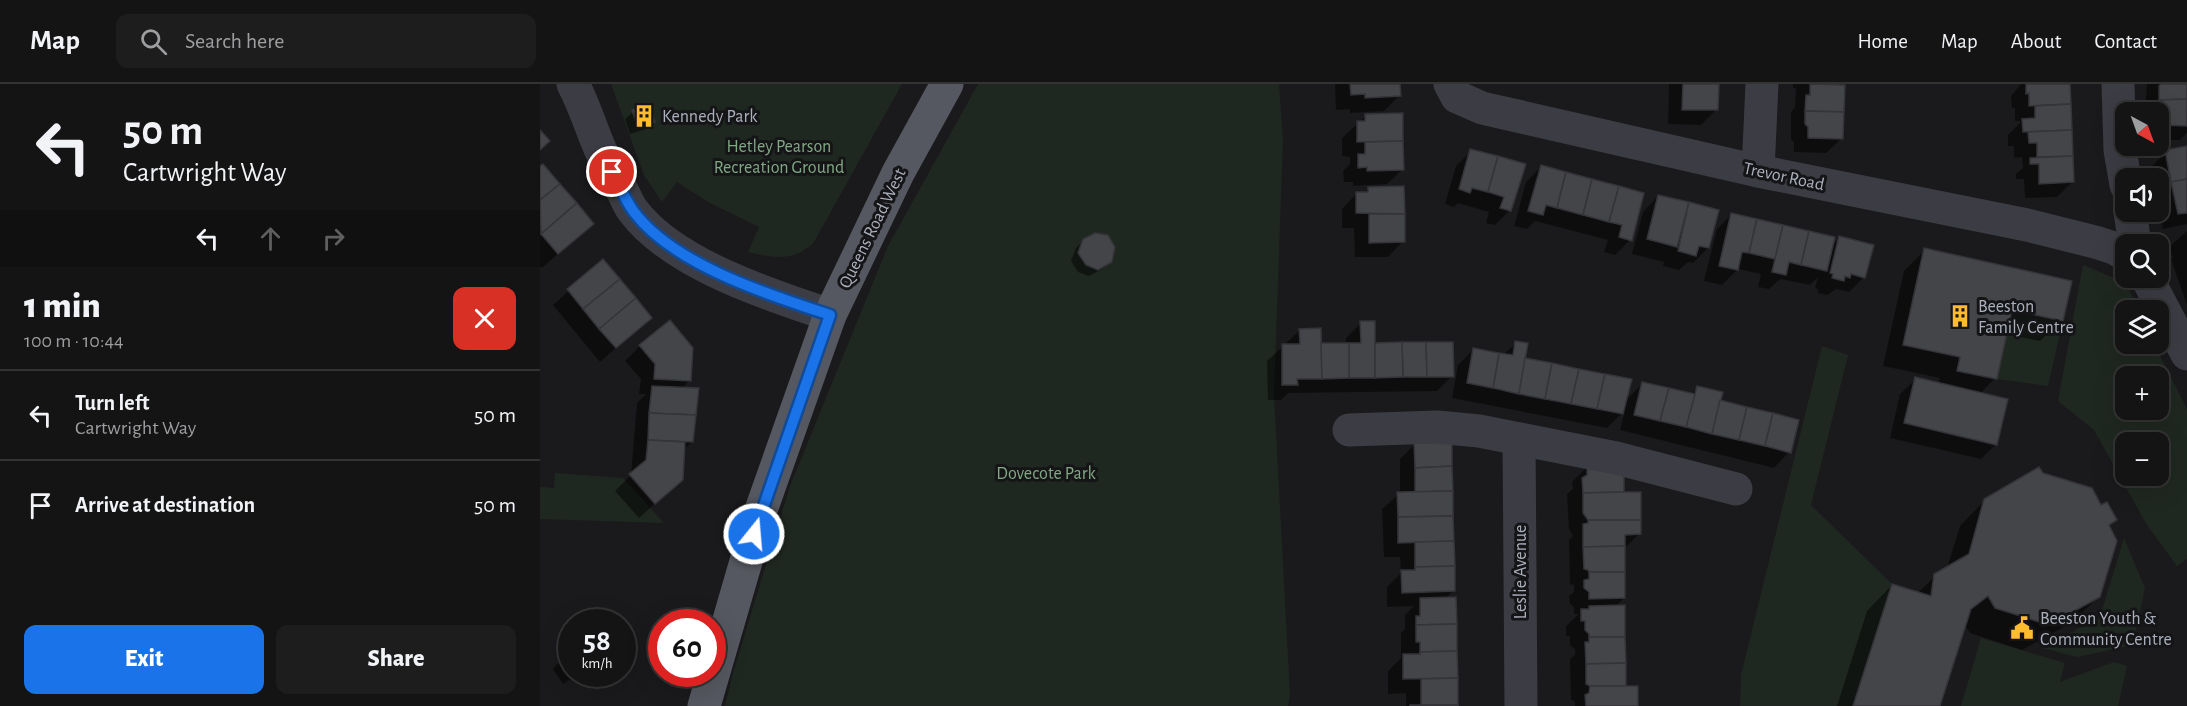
<!DOCTYPE html>
<meta charset="utf-8">
<style>
:root{--surface:#141415;--page:#1d1d1e;--text:#f1f3f6;--muted:#9d9ea0;--line:#333334;--accent:#1a73e8}
body{margin:0;font-family:"Alegreya Sans",sans-serif;background:var(--page);color:var(--text);height:100vh;display:flex;flex-direction:column;font-size:22px;white-space:nowrap}
*{box-sizing:border-box;margin:0}
p{font-size:20px;color:var(--muted)}
.icon{flex:none;width:33px;height:33px;fill:none;stroke:currentColor;stroke-width:2;stroke-linecap:round;stroke-linejoin:round}
.map{position:relative;flex:1;overflow:hidden}
.side{display:flex;flex-direction:column;background:var(--surface);width:540px}
.side>*{flex:none}
.guide{background:#141415;color:var(--text);overflow:hidden}
.needle{width:39px;rotate:139deg}
.buttons{position:absolute;left:1575px;top:18px;display:grid;gap:12px}
.buttons a{display:grid;place-items:center;width:54px;height:54px;border-radius:12px;background:var(--surface);box-shadow:0 6px 24px #0002,0 0 0 2px var(--line);font-size:30px}
.speed{position:absolute;left:18px;top:525px;display:flex;gap:12px;font-size:30px;font-weight:700;text-align:center}
.speed>*{display:grid;place-content:center;width:78px;height:78px;border-radius:50%;background:var(--surface);box-shadow:0 6px 24px #0002,0 0 0 2px var(--line);line-height:1}
.speed small{font-size:15px;font-weight:400}
.speed .limit{border:9px solid #d22;background:#fff;color:#111}
.pin{position:absolute;display:grid;place-items:center;width:51px;height:51px;color:#fff;margin:-26px;border:3px solid #fff;border-radius:50%;box-shadow:0 2px 6px #0007}
.me{position:absolute;width:66px;margin:-33px;rotate:17deg;stroke-linejoin:round;filter:drop-shadow(0 0 4px #0008)}
.turn{display:flex;align-items:center;gap:21px;height:126px;padding:0 24px;font-size:27px}
.turn .icon{width:78px;height:78px;stroke-width:2.5}
.turn b{display:block;font-size:42px;line-height:51px}
.lanes{display:flex;align-items:center;height:57px;padding:0 24px;background:#0003;justify-content:center;gap:30px;direction:ltr}
.lanes .off{opacity:.35}
.round{display:grid;place-items:center;flex:none;width:63px;height:63px;border-radius:12px;background:var(--page)}
.headline{display:flex;align-items:center;justify-content:space-between;height:102px;padding:0 24px}
h1{font-size:36px;font-weight:800;line-height:45px}
.cta{display:flex;gap:12px;margin-top:auto;padding:12px 24px}
.cta a{flex:1;height:69px;border-radius:12px;background:var(--accent);color:#fff;font-size:24px;font-weight:800;line-height:69px;text-align:center}
.cta a+a{background:var(--page);color:var(--text)}
ul{padding:0;list-style:none}
li{display:flex;align-items:center;gap:18px;height:90px;padding:0 24px;border-top:2px solid var(--line)}
li div{flex:1}
li b{display:block;font-size:22px}
li em{font-style:normal}
header{display:flex;align-items:center;gap:36px;box-sizing:border-box;height:84px;padding:0 30px;background:var(--surface);border-bottom:2px solid var(--line)}
header strong{font-size:28px}
nav{display:flex;gap:33px;margin-inline-start:auto;font-size:21px}
.search{width:420px;height:54px;background:var(--page);display:flex;align-items:center;gap:15px;box-sizing:border-box;padding:0 21px;border-radius:12px;color:var(--muted);font-size:22px}
main{display:flex;flex:1;min-height:0}
.map>svg:first-child{display:block}
.green{fill:#1f2820;fill-rule:evenodd}
.shadow{fill:#0007}
.building{fill:#444549;stroke:#343439;stroke-width:1.5}
.lines{fill:none;stroke-linecap:round;stroke-linejoin:round}
.street{stroke:#3c3d44;stroke-width:33}
.primary{stroke:#565861;stroke-width:33}
.route-casing{stroke:#114b97;stroke-width:15}
.route{stroke:#1a73e8;stroke-width:10}
.labels{text-anchor:middle;stroke-width:6;stroke-linejoin:round;paint-order:stroke}
.poi-label{font-size:18px;fill:#abb0bd;stroke:#151517;text-anchor:start}
.park-label{font-size:18px;fill:#81a984;stroke:#151517}
.street-label{font-size:18px;fill:#abb0bd;stroke:#151517}
</style>
<header>
<strong>Map</strong>
<div class="search"><svg class="icon" aria-label="search" viewBox="0 0 24 24"><circle cx="10" cy="10" r="6"/><path d="M15 15l6 6"/></svg>Search here</div>
<nav><a>Home</a><a>Map</a><a>About</a><a>Contact</a></nav>
</header>
<main>
<section class="side">
<div class="guide">
<div class="turn"><svg class="icon" aria-label="left" viewBox="0 0 24 24"><path d="M17 20v-9H6M10 6l-5 5 5 5"/></svg><div><b>50 m</b>Cartwright Way</div></div>
<div class="lanes"><svg class="icon" aria-label="left" viewBox="0 0 24 24"><path d="M17 20v-9H6M10 6l-5 5 5 5"/></svg><svg class="icon off" aria-label="ahead" viewBox="0 0 24 24"><path d="M12 20V5M6 11l6-6 6 6"/></svg><svg class="icon off" aria-label="right" viewBox="0 0 24 24"><path d="M7 20v-9h11M14 6l5 5-5 5"/></svg></div>
</div>
<div class="headline"><div><h1>1 min</h1><p>100 m · 10:44</p></div><a class="round" style="background:#d93025;color:#fff"><svg class="icon" aria-label="close" viewBox="0 0 24 24"><path d="M6 6l12 12M18 6L6 18"/></svg></a></div>
<ul>
<li><svg class="icon" aria-label="left" viewBox="0 0 24 24"><path d="M17 20v-9H6M10 6l-5 5 5 5"/></svg><div><b>Turn left</b><p>Cartwright Way</p></div><em>50 m</em></li>
<li><svg class="icon" aria-label="arrive" viewBox="0 0 24 24"><path d="M6 21V4h12l-3 4 3 4H6"/></svg><div><b>Arrive at destination</b></div><em>50 m</em></li>
</ul>
<div class="cta"><a>Exit</a><a>Share</a></div>
</section>
<div class="map">
<svg width="1647" height="622" viewBox="0 0 1647 622">
<rect width="100%" height="100%" fill="#1a1a1c"/>
<g class="green">
<path d="M71,0H362L274,158C255,178 233,174 208,168L219,143L170,119L137,98L122,118L104,91Z"/>
<path d="M438,0H739L743,55L734,311L750,611L748,622H185L193,589L250,402L348,162Z"/>
<path d="M1543,181L1586,199L1599,226H1586V260H1614L1647,325V475L1637,482L1607,441L1554,346L1518,317ZM1586,292H1618V326H1586ZM1618,358V392H1586V358Z"/>
<path d="M1472,226L1523,237L1508,302L1457,295Z"/>
<path d="M1282,262L1308,271L1271,421L1352,500L1313,622H1200L1201,591Z"/>
<path d="M15,389L83,394L124,439L0,435V403L14,404Z"/>
<path d="M1584,454L1605,504L1593,561L1537,573L1503,564L1560,533Z"/>
<path d="M1441,554L1525,579L1520,598L1574,578L1587,582L1578,622H1421Z"/>
</g>
<g class="shadow">
<path d="M795,0H859V12L844,27L810,29V25L796,26Z"/>
<path d="M1129,0H1177L1176,26L1161,41L1128,40Z"/>
<path d="M1253,0H1303L1302,54L1286,69L1254,68V58L1251,56V28L1255,23L1256,4H1253Z"/>
<path d="M1481,0H1529L1532,98L1517,113L1485,114L1484,95H1476V90L1483,84L1482,73L1474,74V62H1468V51L1480,39V37H1475V24H1472L1471,12Z"/>
<path d="M1607,0H1647V49L1640,56H1618V28H1605Z"/>
<path d="M93,28L114,37L106,45L90,50L85,35Z"/>
<path d="M861,31L863,85L847,100L813,102V98H804L803,87L810,80V73L802,72V54L826,32Z"/>
<path d="M1647,63V140L1623,145L1618,123V94H1613L1611,83L1626,68Z"/>
<path d="M931,67L984,81L970,126L955,141L946,139L949,128L918,119L914,123L905,120L916,82Z"/>
<path d="M1001,83L1103,110L1090,156L1075,171L1064,168L1068,156L995,137L987,145L974,142L986,98Z"/>
<path d="M0,84L52,139L2,184L0,182Z"/>
<path d="M829,104H863V157L848,173H815L814,144H802V125L817,109H824Z"/>
<path d="M1118,112L1177,127L1168,164L1153,179L1148,178L1139,186L1123,182L1124,178L1092,170L1103,128Z"/>
<path d="M1192,130L1293,154L1291,162L1300,154L1324,193L1309,208L1296,205L1287,211L1278,209V205L1275,204L1278,193L1270,201L1240,195L1229,205L1218,203L1221,190L1198,185L1182,201L1164,197L1177,145Z"/>
<path d="M1647,147V221L1631,175L1633,174L1629,163Z"/>
<path d="M544,156L571,177L562,185L549,192L538,188L531,177L536,164Z"/>
<path d="M1385,166L1521,236L1500,257L1465,250L1455,294L1440,310L1456,360L1441,375L1350,354L1360,310L1376,295L1398,300L1400,294L1343,282L1364,187Z"/>
<path d="M63,177L110,234L60,278L13,221Z"/>
<path d="M821,239L834,260L912,292L897,307L748,309L741,316H728L727,277L760,246L780,261L806,260V254Z"/>
<path d="M976,259L984,275L1085,317L1103,299L1150,311L1157,304L1249,368L1234,384L1080,346L1085,326L1067,344L912,314L918,281L933,266L963,271Z"/>
<path d="M100,262L150,296L141,305L152,358L143,366L142,395L99,434L75,407L91,391L97,319L106,310H99L101,295L85,277Z"/>
<path d="M875,360L914,506L905,515H915L917,622H866V609L848,610V587L861,574V549L865,545V531L874,522L847,523V503L861,489L860,473H844L842,425L860,409V375Z"/>
<path d="M1047,383L1082,410L1099,450L1083,466L1084,514L1075,523L1084,603L1097,622H1035V618L1031,615L1030,575L1035,571V565L1030,561V552H1026V542L1039,530H1034V523L1030,520L1029,512L1034,508V501L1030,500L1029,456L1033,452L1029,445L1027,410L1033,405L1032,398Z"/>
<path d="M1502,390L1560,423L1575,435L1568,442L1559,512L1533,538L1482,566L1430,549L1425,541L1399,622H1297L1327,527L1352,501L1378,509L1395,492L1407,484L1420,442L1445,416Z"/>
<path d="M20,577L32,590H39L23,600L13,585Z"/>
</g>
<g class="building">
<path d="M810,0H860L861,12L825,14V10L811,11Z"/>
<path d="M1143,0H1179L1178,26H1142Z"/>
<path d="M1270,0L1305,1L1304,28L1265,27L1266,11H1270Z"/>
<path d="M1486,0H1530L1531,20L1489,22V9L1486,10Z"/>
<path d="M1621,0H1647V15L1619,16V2Z"/>
<path d="M1647,15V42L1621,41L1619,16Z"/>
<path d="M109,20L115,38L98,44L92,26Z"/>
<path d="M1531,20L1532,46L1483,48L1482,35L1495,34V22Z"/>
<path d="M1265,27L1304,28L1303,55L1268,54V43L1265,40Z"/>
<path d="M863,29V57L817,58V37H825V30Z"/>
<path d="M0,46L10,57L0,66Z"/>
<path d="M1532,46L1533,72L1497,73V59H1489L1488,48Z"/>
<path d="M863,57L864,86L827,87V83L818,84V70H825V58Z"/>
<path d="M1647,62V95L1631,98L1625,66Z"/>
<path d="M930,65L958,72L948,108L932,104L930,109L919,105Z"/>
<path d="M958,72L986,80L971,127L960,124L964,113L948,108Z"/>
<path d="M1533,72L1534,98L1499,100V80H1490V74Z"/>
<path d="M3,80L20,100L0,116V82Z"/>
<path d="M1001,81L1026,88L1017,124L1006,121L1003,131L988,127Z"/>
<path d="M1026,88L1052,95L1043,131L1017,124Z"/>
<path d="M1052,95L1079,102L1069,138L1043,131Z"/>
<path d="M1647,95V129L1638,130L1631,98Z"/>
<path d="M20,100L37,119L1,150L0,116Z"/>
<path d="M864,102L865,130L816,129V108H828V103Z"/>
<path d="M1079,102L1104,109L1092,157L1079,153L1082,141L1069,138Z"/>
<path d="M1118,111L1149,118L1137,163L1107,155Z"/>
<path d="M1149,118L1179,126L1169,164L1159,162L1156,172L1138,167Z"/>
<path d="M37,119L54,140L18,170L1,150Z"/>
<path d="M1191,129L1217,135L1209,169L1202,168L1198,186L1179,182Z"/>
<path d="M829,130H865V158L829,159Z"/>
<path d="M1217,135L1243,141L1235,175L1209,169Z"/>
<path d="M1243,141L1269,147L1261,181L1249,178L1246,191L1232,188Z"/>
<path d="M1269,147L1295,153L1287,187L1261,181Z"/>
<path d="M555,149L568,151L575,163L572,178L558,186L546,181L538,169L543,155Z"/>
<path d="M1299,152L1334,161L1325,194L1311,190L1310,194L1305,192L1304,197L1292,194L1293,190L1290,189Z"/>
<path d="M1384,164L1532,197L1523,237L1472,226L1457,295L1417,287L1420,273L1363,261Z"/>
<path d="M63,175L80,195L43,225L27,205Z"/>
<path d="M80,195L96,214L59,245L43,225Z"/>
<path d="M96,214L112,234L76,264L59,245Z"/>
<path d="M130,236L153,264L151,297L114,295L115,280L99,261Z"/>
<path d="M820,237H835V294H809V259H821Z"/>
<path d="M781,244L782,295H757L758,301H742V260H760L759,245Z"/>
<path d="M975,257L988,259L979,310L953,304L959,269L973,271Z"/>
<path d="M862,258H886L887,293H863Z"/>
<path d="M862,258L863,293L835,294V259Z"/>
<path d="M886,258H913L914,293H887Z"/>
<path d="M781,259H809V294L782,295Z"/>
<path d="M933,264L959,269L953,304L927,299Z"/>
<path d="M985,274L1012,279L1005,315L979,310Z"/>
<path d="M1012,279L1039,285L1031,320L1005,315Z"/>
<path d="M1039,285L1065,290L1057,325L1031,320Z"/>
<path d="M1065,290L1092,295L1083,330L1057,325Z"/>
<path d="M1375,293L1468,315L1457,361L1364,339Z"/>
<path d="M1102,298L1129,304L1120,337L1094,331Z"/>
<path d="M112,302L159,304L156,331L109,329Z"/>
<path d="M1157,302L1183,308L1172,350L1146,343Z"/>
<path d="M1129,304L1155,310L1146,343L1120,337Z"/>
<path d="M1180,316L1207,323L1199,356L1172,350Z"/>
<path d="M1207,323L1233,329L1225,362L1199,356Z"/>
<path d="M109,329L156,331L153,358L108,356Z"/>
<path d="M1233,329L1259,336L1251,369L1225,362Z"/>
<path d="M108,356L145,358L143,396L115,420L89,390L106,376Z"/>
<path d="M912,357V382L875,384L874,359Z"/>
<path d="M1047,381H1084V408L1043,409L1042,394L1047,391Z"/>
<path d="M912,382L913,407L875,408V384Z"/>
<path d="M1499,383L1503,389L1552,404L1561,421L1567,418L1577,436L1569,441L1577,457L1560,513L1509,541L1455,524L1448,512L1431,525L1400,622H1313L1352,500L1391,512L1394,490L1429,470L1444,415Z"/>
<path d="M913,407V432L858,433L857,408Z"/>
<path d="M1084,408H1101V436H1048L1043,429V409Z"/>
<path d="M913,432L914,457L858,459V433Z"/>
<path d="M1048,436H1101V450L1085,451V462L1043,463V440L1048,439Z"/>
<path d="M914,457L915,482L875,483V458Z"/>
<path d="M1085,462V488H1049L1048,486L1044,485L1043,463Z"/>
<path d="M915,482V507L862,509L861,486H875V483Z"/>
<path d="M1049,488H1085V514L1049,515V508L1044,504V496L1049,495Z"/>
<path d="M916,513L917,540L876,541V532H880V514Z"/>
<path d="M1085,521V553H1049V550L1045,546V537H1041V525H1049V522Z"/>
<path d="M917,540V567L880,568V558H876V541Z"/>
<path d="M1049,553H1085L1086,579L1046,580L1045,558H1049Z"/>
<path d="M917,567L918,594L863,595V570H880V568Z"/>
<path d="M32,568V590H37L31,594L19,576Z"/>
<path d="M1086,579V602H1050L1046,600V580Z"/>
<path d="M918,594V621H881V595Z"/>
<path d="M1050,602H1098V622H1046L1045,611L1049,609Z"/>
<rect x="870" y="621" width="48" height="1"/>
</g>
<g class="lines">
<g class="street">
<path d="M33,0C45,22 51,45 61,67C67,80 74,92 81,104C85,111 88,121 94,128C134,180 229,211 290,231"/>
<path d="M910,0L917,13L942,24L1218,87L1487,141L1555,158L1574,164L1586,171"/>
<path d="M1578,0L1580,66L1586,101"/>
<path d="M1218,87L1222,0"/>
<path d="M1590,128L1595,160"/>
<path d="M1607,194L1647,270"/>
<path d="M809,346L897,343L939,347L1076,374L1196,405"/>
<path d="M979,355L981,622"/>
</g>
<path class="primary" d="M164,622L220,429L290,231L358,89L407,0"/>
</g>
<g class="lines">
<g class="route-casing">
<path id="route" d="M72,88C79,100 85,116 94,128C134,181 229,211 290,231L214,450"/>
</g>
<use href="#route" class="route"/>
</g>
<defs>
<g id="building-bare" transform="scale(1.8)"><path d="M-4-6H4V6H1V3H-1V6H-4ZM-2.5-4.3h1.7v1.8h-1.7ZM.8-4.3h1.7v1.8H.8ZM-2.5-1h1.7V.8h-1.7ZM.8-1h1.7V.8H.8Z" fill="#ffbc2f" stroke="#151517" stroke-width="2.5" paint-order="stroke"/></g>
<g id="civic-bare" transform="scale(1.8)"><path d="M-.6-6.5H3V-4.5H.6V-3L4-1V1h2V6H-6V1h2V-1L-.6-3ZM-1.2 2.5V6h2.4V2.5Z" fill="#ffbc2f" stroke="#151517" stroke-width="2.5" paint-order="stroke"/></g>
</defs>
<g fill-rule="evenodd">
<use href="#building-bare" x="104" y="32"/>
<use href="#building-bare" x="1420" y="232"/>
<use href="#civic-bare" x="1482" y="544"/>
</g>
<g class="labels">
<g class="poi-label">
<text x="122" y="38">Kennedy Park</text>
<text x="1438" y="228">Beeston<tspan x="1438" dy="21">Family Centre</tspan></text>
<text x="1500" y="540">Beeston Youth &amp;<tspan x="1500" dy="21">Community Centre</tspan></text>
</g>
<g class="park-label">
<text x="239" y="68">Hetley Pearson<tspan x="239" dy="21">Recreation Ground</tspan></text>
<text x="506" y="395">Dovecote Park</text>
</g>
<g class="street-label">
<text transform="translate(1244 92) rotate(12)" y="6">Trevor Road</text>
<text transform="translate(332 144) rotate(-64)" y="6">Queens Road West</text>
<text transform="translate(980 488) rotate(-90)" y="6">Leslie Avenue</text>
</g>
</g>
</svg>
<div class="buttons">
<a><svg class="needle" viewBox="-14 -14 28 28"><path d="M0-13l5 13h-10z" fill="#e53935"/><path d="M0 13l5-13h-10z" fill="#9d9ea0"/></svg></a>
<a><svg class="icon" aria-label="sound" viewBox="0 0 24 24"><path d="M4 9h4l5-4v14l-5-4H4zM17 9q2 3 0 6"/></svg></a>
<a><svg class="icon" aria-label="search" viewBox="0 0 24 24"><circle cx="10" cy="10" r="6"/><path d="M15 15l6 6"/></svg></a>
<a><svg class="icon" aria-label="layers" viewBox="0 0 24 24"><path d="M12 4l9 5-9 5-9-5zM3 14l9 5 9-5"/></svg></a>
<a>+</a>
<a>−</a>
</div>
<div class="speed"><div>58<small>km/h</small></div><div class="limit">60</div></div>
<div class="pin" style="left:72px;top:88px;background:#d93025"><svg class="icon" aria-label="arrive" viewBox="0 0 24 24"><path d="M6 21V4h12l-3 4 3 4H6"/></svg></div>
<svg class="me" style="left:214px;top:450px" viewBox="-20 -20 40 40"><circle r="17" fill="#1a73e8" stroke="#fff" stroke-width="3"/><path d="M0-11L8 9 0 5-8 9z" fill="#fff"/></svg>
</div>
</main>
